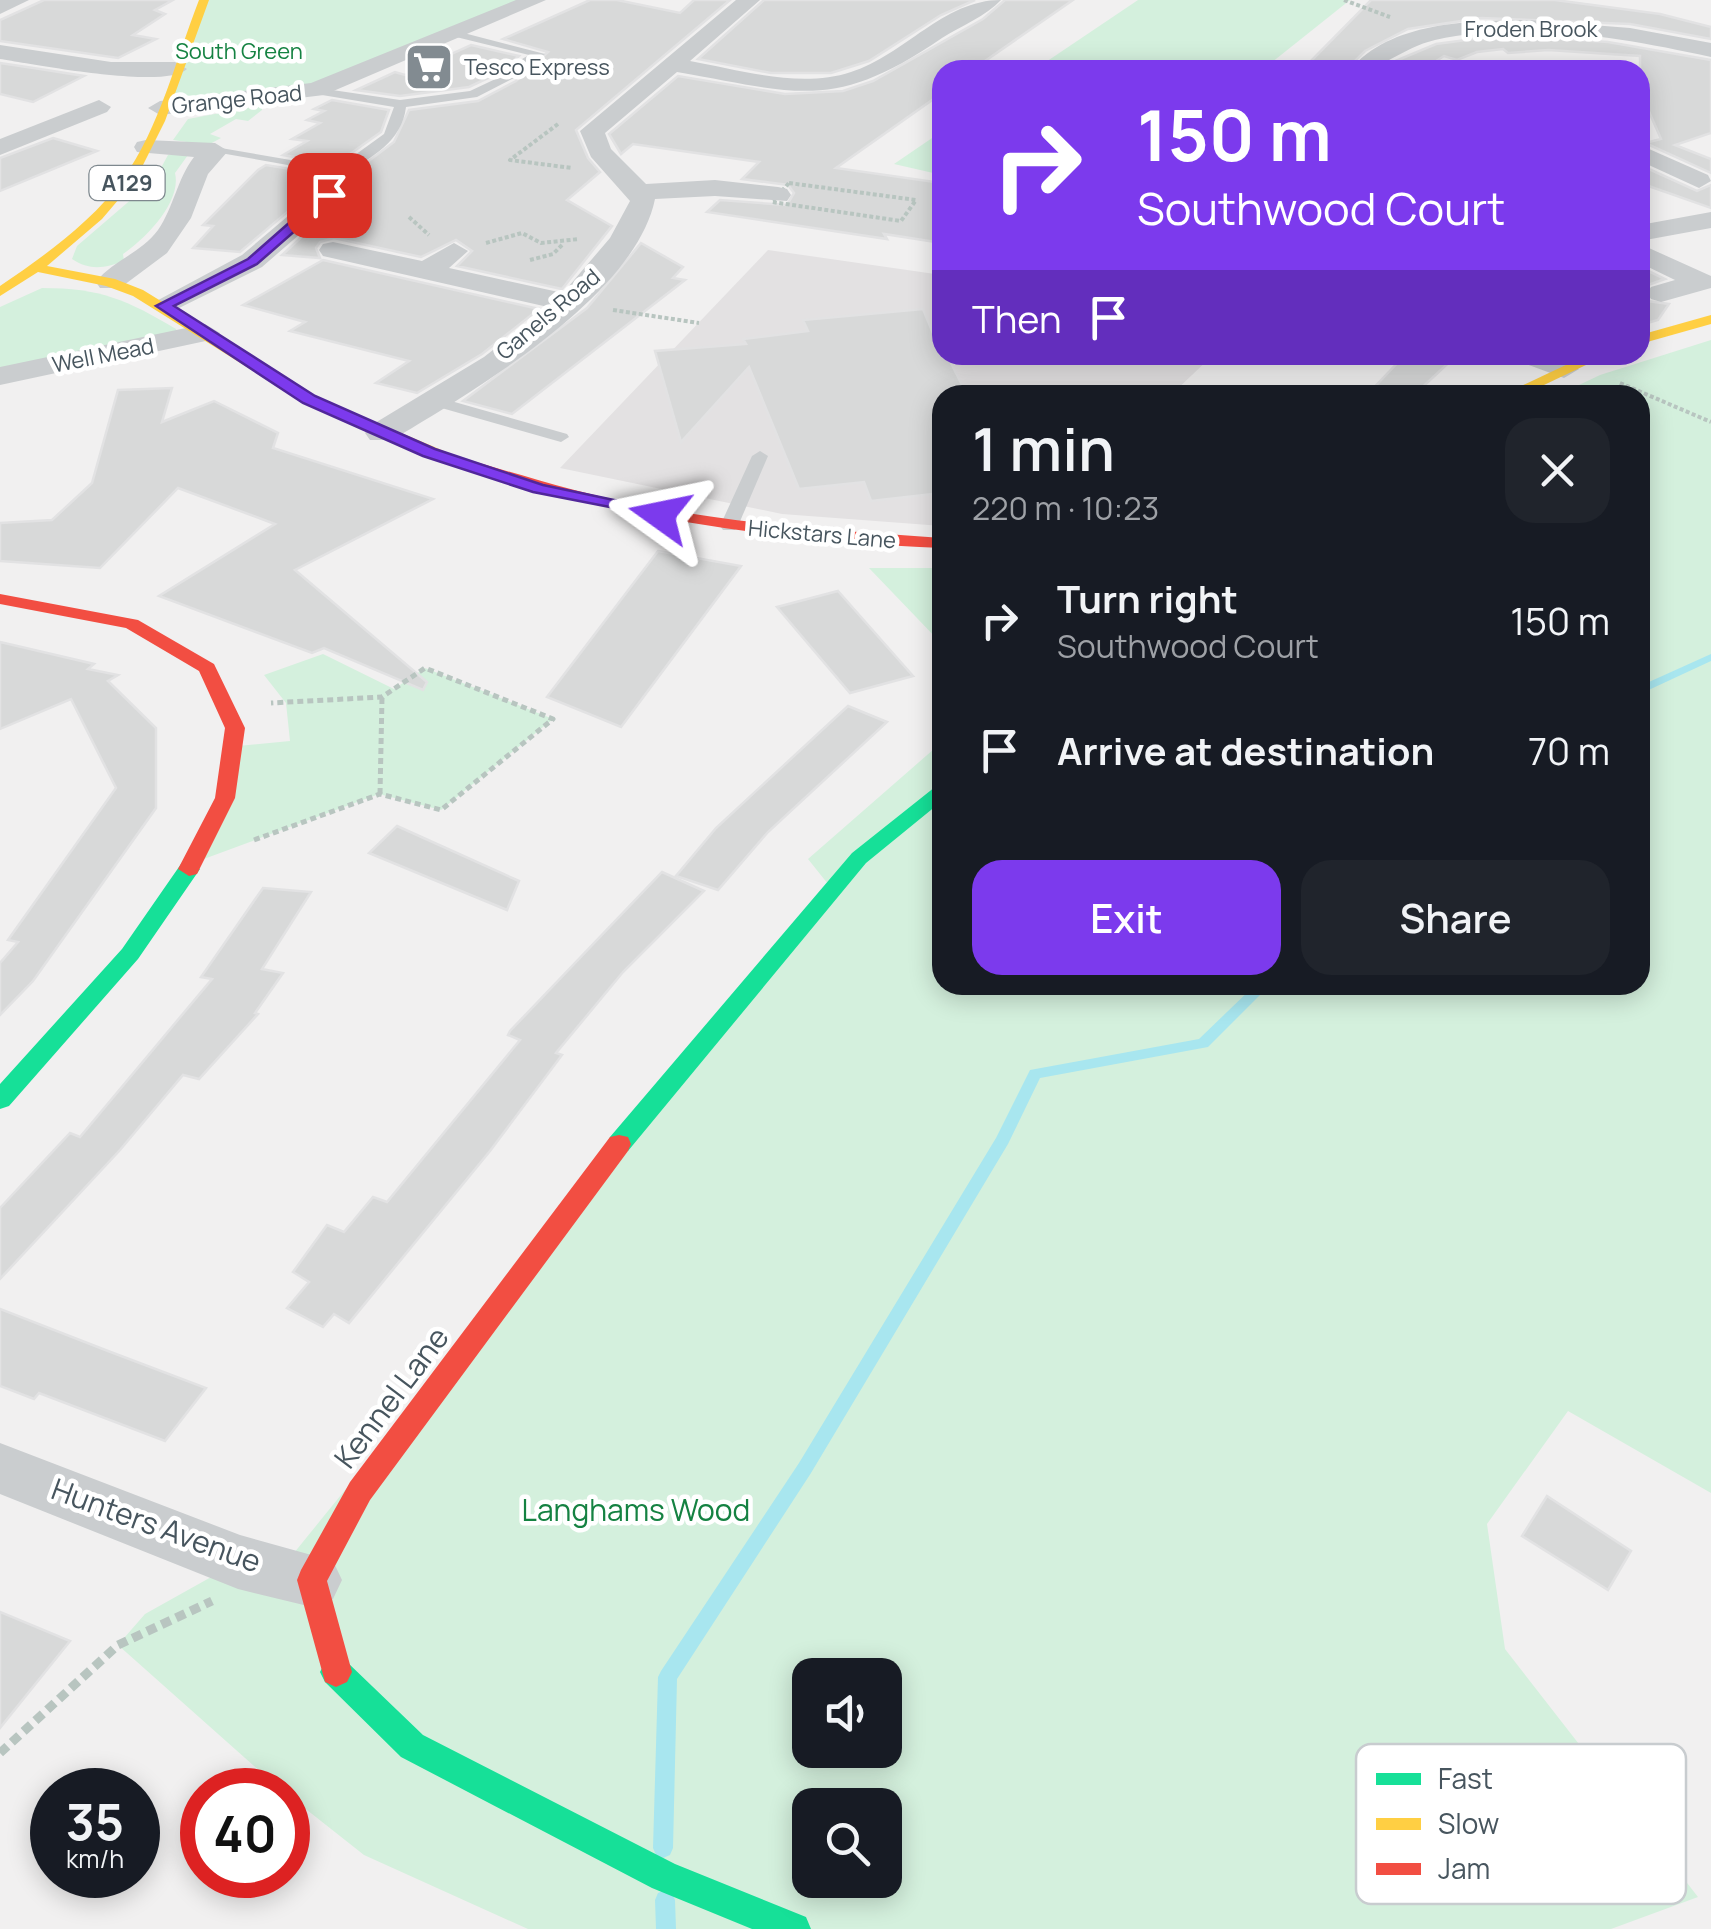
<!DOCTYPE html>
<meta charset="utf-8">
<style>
:root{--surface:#171b24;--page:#20242c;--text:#f1f3f6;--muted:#9ea1a6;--accent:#7c3aed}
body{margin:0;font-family:Manrope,sans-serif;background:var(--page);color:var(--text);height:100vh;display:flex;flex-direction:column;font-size:38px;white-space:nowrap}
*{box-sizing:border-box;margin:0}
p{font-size:32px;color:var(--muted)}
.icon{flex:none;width:55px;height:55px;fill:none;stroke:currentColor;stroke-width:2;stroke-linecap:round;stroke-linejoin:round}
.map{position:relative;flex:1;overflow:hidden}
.details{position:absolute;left:932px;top:385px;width:718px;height:610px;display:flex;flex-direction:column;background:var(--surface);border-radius:30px;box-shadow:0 5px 25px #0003}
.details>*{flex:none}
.top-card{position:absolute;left:932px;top:60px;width:718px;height:305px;border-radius:30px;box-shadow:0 5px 25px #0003;background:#7c3aed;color:#fff;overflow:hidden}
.fabs{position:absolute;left:792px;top:1658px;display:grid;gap:20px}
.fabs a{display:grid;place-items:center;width:110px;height:110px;border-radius:20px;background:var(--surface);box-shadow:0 5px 25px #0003;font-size:50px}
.speed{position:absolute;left:30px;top:1768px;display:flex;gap:20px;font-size:50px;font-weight:700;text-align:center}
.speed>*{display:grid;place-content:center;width:130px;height:130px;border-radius:50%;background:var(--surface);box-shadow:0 5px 25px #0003;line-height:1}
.speed small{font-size:25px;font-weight:400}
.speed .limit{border:15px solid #d22;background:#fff;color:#111}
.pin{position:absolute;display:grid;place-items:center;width:85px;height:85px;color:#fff;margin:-42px;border-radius:20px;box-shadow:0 5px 15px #0006}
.me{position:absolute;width:110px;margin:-55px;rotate:282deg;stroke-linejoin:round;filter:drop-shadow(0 0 8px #0008)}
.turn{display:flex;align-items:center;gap:35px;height:210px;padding:0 40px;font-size:45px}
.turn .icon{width:130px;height:130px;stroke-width:2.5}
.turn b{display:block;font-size:70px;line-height:85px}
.then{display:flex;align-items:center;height:95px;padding:0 40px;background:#0003;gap:20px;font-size:38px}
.round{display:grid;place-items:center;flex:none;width:105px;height:105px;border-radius:30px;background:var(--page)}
.head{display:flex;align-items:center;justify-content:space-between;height:170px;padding:0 40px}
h1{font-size:60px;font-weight:600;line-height:75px}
.cta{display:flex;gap:20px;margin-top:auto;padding:20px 40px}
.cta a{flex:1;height:115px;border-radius:30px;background:var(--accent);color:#fff;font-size:40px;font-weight:600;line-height:115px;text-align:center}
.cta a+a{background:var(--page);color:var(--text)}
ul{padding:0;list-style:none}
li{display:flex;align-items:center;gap:30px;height:130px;padding:0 40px}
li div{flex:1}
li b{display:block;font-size:38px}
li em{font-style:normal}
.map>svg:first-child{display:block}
.education{fill:#e3e1e2}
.green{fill:#d4f0dd;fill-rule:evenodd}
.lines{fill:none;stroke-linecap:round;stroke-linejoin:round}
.stream{fill:#a8e6ef;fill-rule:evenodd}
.building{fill:#d8d9d9;stroke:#e2e2e3;stroke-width:2.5}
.path-far2{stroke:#b8c5c0;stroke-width:4;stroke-dasharray:4 2.5;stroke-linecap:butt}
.path-far1{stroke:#b8c5c0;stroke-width:5;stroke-dasharray:6 4;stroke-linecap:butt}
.path{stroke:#b8c5c0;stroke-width:9;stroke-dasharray:10 6;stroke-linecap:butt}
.lane{fill:#cacdcf;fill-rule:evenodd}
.street{fill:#cacdcf;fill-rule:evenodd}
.fast{fill:#16e098;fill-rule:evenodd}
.slow{fill:#ffcf43;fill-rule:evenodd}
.jam{fill:#f24e42;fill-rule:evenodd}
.route{fill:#7c3aed;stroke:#51269a;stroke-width:2.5}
.labels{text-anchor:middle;stroke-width:9;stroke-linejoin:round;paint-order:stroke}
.far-street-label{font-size:22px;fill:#47555e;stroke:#fff}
.far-park-label{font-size:22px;fill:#158242;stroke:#fff}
.far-poi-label{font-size:22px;fill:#47555e;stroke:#fff;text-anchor:start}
.shield{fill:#fff;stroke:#7e888e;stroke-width:2.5}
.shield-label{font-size:22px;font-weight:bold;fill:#47555e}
.near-street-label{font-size:30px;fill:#47555e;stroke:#fff}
.near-park-label{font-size:30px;fill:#158242;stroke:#fff}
.key{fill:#fff;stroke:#c8cccf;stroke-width:2.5}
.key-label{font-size:28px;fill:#47555e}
</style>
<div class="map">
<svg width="1711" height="1929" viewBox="0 0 1711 1929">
<rect width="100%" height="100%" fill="#f1f0f0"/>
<path class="education" d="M768,250L942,275V355H1213L1171,395H942V526L782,514L560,468Z"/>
<g class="green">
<path d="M204,0H535L352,78L160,108Z"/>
<path d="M1138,0H1350L1262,70H1034Z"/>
<path d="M262,105V110L248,121L236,119L210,134L221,138L208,145L173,140L188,119Z"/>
<path d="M942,132V175L894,164L938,134Z"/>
<path d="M168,155H188L175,173C182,202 145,239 123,254L124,261C105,268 90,271 72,259L77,246L155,179Z"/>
<path d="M42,288C101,288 127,300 176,329L178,335L0,376V307Z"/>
<path d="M1711,340V1493L1568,1411L1487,1524L1505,1649L1698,1897L1611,1929H528L364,1855L288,1795V1790H281L118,1645L145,1614L238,1562L281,1569L832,889L808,859L942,742V985H1640V395H1558L1600,375ZM810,1675H885V1750H810ZM810,1805H885V1880H810Z"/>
<path d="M869,568H942V645L940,642Z"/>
<path d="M323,654L394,689L425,668L553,719L441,810L379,794L193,863L238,746L290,741L286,703L264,675Z"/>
</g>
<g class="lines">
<g class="stream">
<path d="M1711,654V661L1640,694V686Z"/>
<path d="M1255,985H1270L1208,1047L1040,1078L1008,1144L811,1473L677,1679L673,1848L670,1855L663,1858L656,1855L653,1848L658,1677L661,1671L799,1463L996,1138L1030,1070L1199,1039Z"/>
<path d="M665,1890L672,1893L675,1900L676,1929H656L655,1900L658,1893Z"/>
</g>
</g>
<g class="building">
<path d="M44,0H173L155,10L165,14L133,35L156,39L118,58L0,41V20Z"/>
<path d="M590,0H617L680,13L694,0H730L576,130L588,158L600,172L567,200L612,226L562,289L457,266L472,251L456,240L421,257L334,238L320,242L316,248L320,258L282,255L345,197L328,183L318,186L240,252L193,248L213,226L203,225L258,170L266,165L346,178L394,142L409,110L478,101L516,81L548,52L503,39Z"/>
<path d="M764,0H975L941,15L869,61L831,73H771L698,59Z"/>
<path d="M1005,0H1073L972,70H942V93L836,168L942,183V243L884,234L887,239L707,212L720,200L787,205L794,193L788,185L742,179L759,162L633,144L621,154L609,134L678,76L785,94L843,91L873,81L983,19Z"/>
<path d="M1371,0H1555L1660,14L1711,27V39L1630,24L1481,18L1408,29L1365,51L1346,70H1302Z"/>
<path d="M1504,35L1608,42L1711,60V133L1675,145L1711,159V173L1645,143L1661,139L1640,91V56L1548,50L1508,53L1503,49L1477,52L1457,60L1444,56L1422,70H1374L1436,44Z"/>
<path d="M471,45L519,56L501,72L469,87L400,96L356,90L395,72L405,75Z"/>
<path d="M0,63L40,69L84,76L33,102L0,94Z"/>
<path d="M332,100L389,110L381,132L336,164L283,155L307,141L292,139L320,123L307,120L324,111L314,109Z"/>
<path d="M53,138L97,151L0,191V158Z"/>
<path d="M1640,165L1697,191L1711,185V208L1640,183Z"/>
<path d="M641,243L683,267L673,278L685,280L512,414L463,401L587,308Z"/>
<path d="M323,260L539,309L482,354L417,393L376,383L409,361L290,331L305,322L243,305Z"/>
<path d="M1640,267L1665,279L1648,285L1644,291L1648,301L1669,304L1658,320L1640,325Z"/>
<path d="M923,309L942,355H947L967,395H942V493L871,501L864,482L799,489L749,367L681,442L655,351L746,344L743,339L808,331L803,320Z"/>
<path d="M1405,355H1457L1414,395H1367Z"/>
<path d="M172,388L162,422L214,401L278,433L273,448L433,499L295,570L427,682L423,690L324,648L312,653L159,596L275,524L178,488L100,568L0,561V523L52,520L92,483L118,390Z"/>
<path d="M658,551L741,566L621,727L547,697Z"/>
<path d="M838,591L913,676L850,693L777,607Z"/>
<path d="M0,642L94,664L88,669L118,675L108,681L156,728V808L33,981L0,1015V963L18,942L8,940L116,788L71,699L0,729Z"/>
<path d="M848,706L887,722L768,832L718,890L676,876L716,828Z"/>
<path d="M397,826L519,881L507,910L369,853Z"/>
<path d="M662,872L704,891L623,972L556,1053L562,1055L490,1151L349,1323L334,1314L323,1327L287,1308L309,1282L293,1272L327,1225L344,1232L373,1197L387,1202L520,1040L508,1035L510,1031Z"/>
<path d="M263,888L311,892L262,969L283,973L255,1013L258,1014L199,1079L183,1075L120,1150L0,1279V1208L70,1133L80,1137L212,979L201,977Z"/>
<path d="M0,1309L108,1351L206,1388L165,1441L39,1393L34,1399L0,1386Z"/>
<path d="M1547,1496L1631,1551L1608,1590L1522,1536Z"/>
<path d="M0,1612L70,1641L0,1728Z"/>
</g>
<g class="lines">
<g class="path-far2">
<path d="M1344,0L1390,17"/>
<path d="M558,124L510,160L572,168"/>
<path d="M789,183L916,200L901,221L772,202Z"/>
<path d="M409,217L429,235"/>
<path d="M486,243L522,233L541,243L579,239"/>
<path d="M530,260L553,254L563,244"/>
<path d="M613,310L699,323"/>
<path d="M1620,383L1711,422"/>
</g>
<g class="path-far1">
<path d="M380,794L382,697"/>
<path d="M254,840L380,794L441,810L553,719L425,668L382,697L271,703"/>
</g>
<path class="path" d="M0,1753L118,1645L212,1601"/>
<g class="lane">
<path d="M456,31L545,54L515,72L514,78L477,97L406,107C402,142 371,157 344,175L209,151L215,147L337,168L384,134L394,107L316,94L312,93V87L400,100L470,91L504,75L505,69L529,55L452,36Z"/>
<path d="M437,397L567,434L569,437L561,442L431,405V399Z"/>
<path d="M760,451L768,456L738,526L735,530H723L720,526L752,456Z"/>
</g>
<g class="street">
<path d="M0,0H29L0,14Z"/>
<path d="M516,0H546L324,95L160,115L148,108L160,101L311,83Z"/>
<path d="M736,0H760L690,61C740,70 800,89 851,72C905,55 943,0 1001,0C986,16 961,26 942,38C834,112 798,93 677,72L605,133L611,149L646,184L715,180L778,187L787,189L791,195L787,201L715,196L655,199C635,297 473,391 392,440H370L365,433L370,426L484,357L548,307L323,256L319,250L323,244L333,242L422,261L454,243L468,251L449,268L563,293L610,238L630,201L591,157L580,131Z"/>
<path d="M1528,20L1630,28L1711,43V57C1624,38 1524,20 1435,40C1401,48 1385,70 1350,70C1391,21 1470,21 1528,20Z"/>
<path d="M0,45L111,62H175L187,69C166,90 33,64 0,59Z"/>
<path d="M99,100L111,107L107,112L0,155V139Z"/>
<path d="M146,140L215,143L228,151L208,174L191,218L167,253L120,288H100L96,282C112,261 141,253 158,230C174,207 177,179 194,157L137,152L134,147L137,142Z"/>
<path d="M1640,145L1708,175L1711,181L1699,188L1640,161Z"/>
<path d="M329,187L342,195L338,201L262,267L173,311L163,314L149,305L242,255L320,189Z"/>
<path d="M1711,212V228L1640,241V225Z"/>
<path d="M1640,244L1711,276V288L1661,302L1651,299L1647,293L1651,287L1675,280L1640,263Z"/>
<path d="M205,324L220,333L215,339L0,385V367Z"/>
<path d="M1514,355H1556L1579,369L1564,378L1518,361Z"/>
<path d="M0,1443L240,1535L333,1561L342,1580L333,1599L312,1607L238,1589L0,1494Z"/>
</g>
<g class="fast">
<path d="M942,785V801L866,863L628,1151H610L607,1144L610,1137L852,853L935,787Z"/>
<path d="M189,862L200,869L138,959L9,1106L0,1109V1084L122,949L181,864Z"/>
<path d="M336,1657L347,1662L423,1735L675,1864L806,1917L811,1929H752L652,1888L401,1757L325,1682L320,1672L325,1662Z"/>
</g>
<g class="slow">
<path d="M199,0H209L165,121L136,179L102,219L47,266L115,279L143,290L318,398L463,459V465H451L306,404L133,296L106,286L38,272L0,296V286C44,256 91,223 123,179C160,127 176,59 199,0Z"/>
<path d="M1711,315V324L1640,344V335Z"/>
<path d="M1587,355H1607L1523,395H1502Z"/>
</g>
<g class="jam">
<path d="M457,457C517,473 575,493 636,504C737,524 839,531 942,538V548C775,541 611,517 451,465L449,462Z"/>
<path d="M0,594L138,620L214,664L245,728L235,798L197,874L189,876L178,869L215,798L225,728L199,671L126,628L0,604Z"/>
<path d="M619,1135L628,1137L631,1144L628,1151L370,1500L327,1581L352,1672L347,1682L336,1687L325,1682L297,1580L301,1570L350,1482L610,1137Z"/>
</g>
</g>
<path class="route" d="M324,192L336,195L257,264L174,306L315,396L435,449L543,485L666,511V518L533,492L423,456L303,403L156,306L248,259Z"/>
<defs>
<g id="supermarket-square" transform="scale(2.5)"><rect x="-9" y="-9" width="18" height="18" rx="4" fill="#828b91" stroke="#fff"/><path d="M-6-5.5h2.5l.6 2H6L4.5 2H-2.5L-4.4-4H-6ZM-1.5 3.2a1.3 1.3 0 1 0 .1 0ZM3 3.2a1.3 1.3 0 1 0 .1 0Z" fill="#fff"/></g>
</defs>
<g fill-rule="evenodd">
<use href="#supermarket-square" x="429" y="67"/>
</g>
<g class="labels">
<g class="far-street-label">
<text x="1531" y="37">Froden Brook</text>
<text transform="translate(237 99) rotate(-6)" y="8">Grange Road</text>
<text transform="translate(548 314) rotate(-40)" y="8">Ganels Road</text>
<text transform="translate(103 355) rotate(-11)" y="8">Well Mead</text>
<text transform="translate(822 534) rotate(5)" y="8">Hickstars Lane</text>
</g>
<g class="far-park-label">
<text x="239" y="59">South Green</text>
</g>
<g class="far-poi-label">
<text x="464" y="75">Tesco Express</text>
</g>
<rect class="shield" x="89.5" y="166" width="75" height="34" rx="8"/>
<g class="shield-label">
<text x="127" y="191">A129</text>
</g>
<g class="near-street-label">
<text transform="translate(392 1398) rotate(-53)" y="10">Kennel Lane</text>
<text transform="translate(156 1526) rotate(20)" y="10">Hunters Avenue</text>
</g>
<g class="near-park-label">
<text x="636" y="1521">Langhams Wood</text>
</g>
</g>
<rect x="1356" y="1744" width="330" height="160" rx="15" class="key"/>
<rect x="1376" y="1773" width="45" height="12" fill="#16e098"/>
<rect x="1376" y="1818" width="45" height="12" fill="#ffcf43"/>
<rect x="1376" y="1863" width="45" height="12" fill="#f24e42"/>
<g class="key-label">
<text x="1438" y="1789">Fast</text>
<text x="1438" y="1834">Slow</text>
<text x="1438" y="1879">Jam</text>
</g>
</svg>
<div class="fabs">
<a><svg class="icon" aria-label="sound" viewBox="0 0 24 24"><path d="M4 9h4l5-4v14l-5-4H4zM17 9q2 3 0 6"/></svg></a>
<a><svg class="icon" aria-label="search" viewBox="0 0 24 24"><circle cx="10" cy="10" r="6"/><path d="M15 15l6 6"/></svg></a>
</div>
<div class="speed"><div>35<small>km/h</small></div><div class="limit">40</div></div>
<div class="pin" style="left:329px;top:195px;background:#d93025"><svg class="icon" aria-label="arrive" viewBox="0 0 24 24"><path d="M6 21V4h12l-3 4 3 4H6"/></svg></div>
<svg class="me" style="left:660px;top:515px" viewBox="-20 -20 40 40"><path d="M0-17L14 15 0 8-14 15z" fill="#7c3aed" stroke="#fff" stroke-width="4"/></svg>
<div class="top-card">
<div class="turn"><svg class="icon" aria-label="right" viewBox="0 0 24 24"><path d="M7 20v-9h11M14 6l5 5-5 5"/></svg><div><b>150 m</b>Southwood Court</div></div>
<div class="then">Then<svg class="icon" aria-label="arrive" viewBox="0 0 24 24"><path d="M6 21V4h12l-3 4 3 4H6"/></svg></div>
</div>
<section class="details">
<div class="head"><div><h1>1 min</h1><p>220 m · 10:23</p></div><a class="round"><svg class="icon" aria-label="close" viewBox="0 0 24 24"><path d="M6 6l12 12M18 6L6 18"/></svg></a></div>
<ul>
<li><svg class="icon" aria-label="right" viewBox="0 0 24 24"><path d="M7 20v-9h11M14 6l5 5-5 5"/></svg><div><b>Turn right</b><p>Southwood Court</p></div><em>150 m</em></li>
<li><svg class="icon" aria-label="arrive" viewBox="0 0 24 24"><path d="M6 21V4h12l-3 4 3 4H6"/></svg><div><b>Arrive at destination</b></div><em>70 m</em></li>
</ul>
<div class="cta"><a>Exit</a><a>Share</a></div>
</section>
</div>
